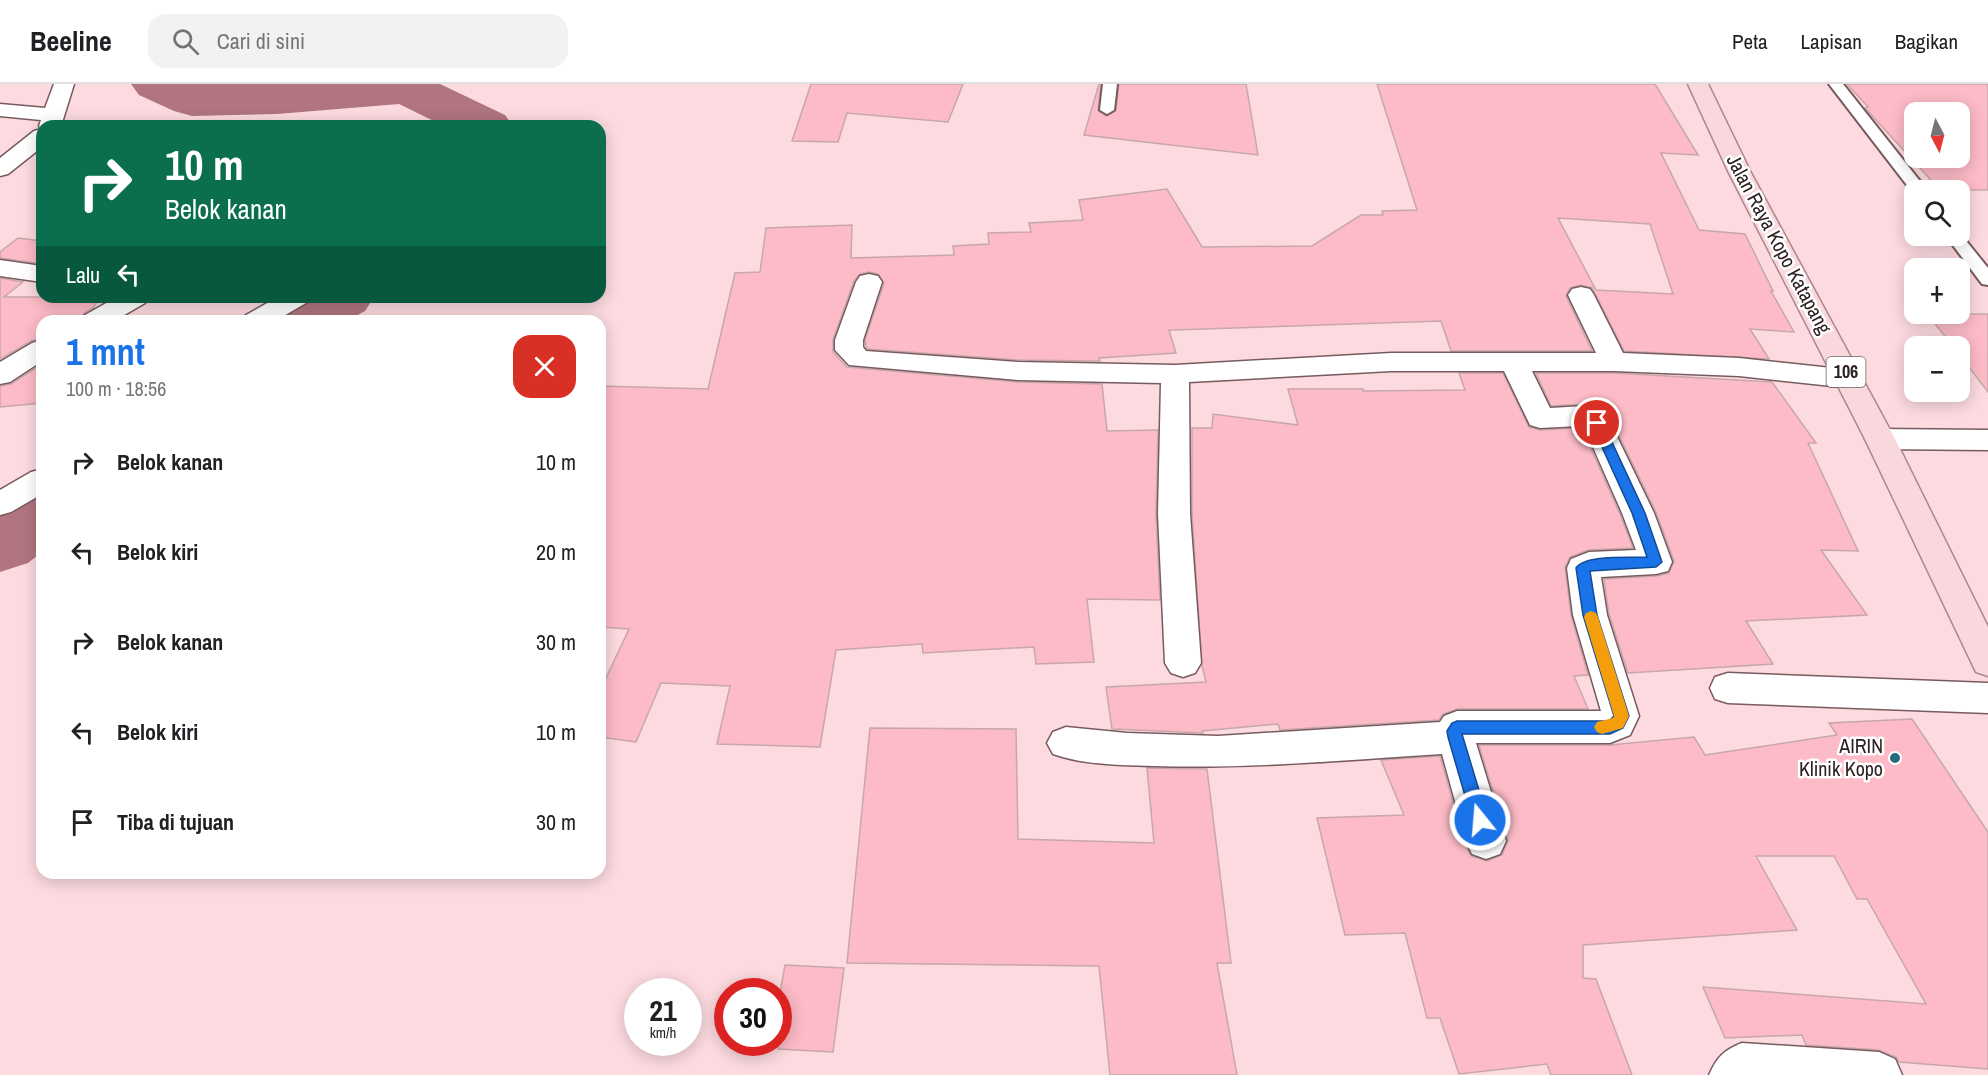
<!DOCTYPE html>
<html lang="id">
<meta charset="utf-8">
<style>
:root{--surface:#fff;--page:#f2f2f2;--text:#202124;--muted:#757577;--line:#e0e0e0;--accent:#1a73e8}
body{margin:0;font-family:"Archivo Narrow",sans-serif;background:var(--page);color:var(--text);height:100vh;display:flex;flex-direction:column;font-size:22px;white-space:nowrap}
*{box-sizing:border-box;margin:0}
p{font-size:20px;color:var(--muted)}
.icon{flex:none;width:33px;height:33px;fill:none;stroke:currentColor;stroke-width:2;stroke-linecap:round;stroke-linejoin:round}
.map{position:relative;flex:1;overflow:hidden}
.sheet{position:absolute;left:36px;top:231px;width:570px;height:564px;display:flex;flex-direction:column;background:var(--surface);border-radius:18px;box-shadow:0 3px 15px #0003}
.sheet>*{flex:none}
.banner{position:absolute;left:36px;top:36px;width:570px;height:183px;border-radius:18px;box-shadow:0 3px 15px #0003;background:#0b6e4f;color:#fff;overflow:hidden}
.needle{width:39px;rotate:173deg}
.buttons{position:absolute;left:1904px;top:18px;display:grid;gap:12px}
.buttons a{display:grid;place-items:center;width:66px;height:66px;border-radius:12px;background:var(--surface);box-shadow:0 3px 15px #0003;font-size:30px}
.speed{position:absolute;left:624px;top:894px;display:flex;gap:12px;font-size:30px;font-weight:700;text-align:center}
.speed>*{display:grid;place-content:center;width:78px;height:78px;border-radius:50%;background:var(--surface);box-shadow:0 3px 15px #0003;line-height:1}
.speed small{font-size:15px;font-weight:400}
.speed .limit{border:9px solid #d22;background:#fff;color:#111}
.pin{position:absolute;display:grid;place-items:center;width:51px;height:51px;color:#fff;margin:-26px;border:3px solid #fff;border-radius:50%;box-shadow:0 2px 6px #0007}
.me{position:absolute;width:66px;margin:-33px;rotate:343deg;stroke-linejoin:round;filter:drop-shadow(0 0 4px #0008)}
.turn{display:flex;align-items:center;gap:21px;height:126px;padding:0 30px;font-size:27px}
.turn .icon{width:78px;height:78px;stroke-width:2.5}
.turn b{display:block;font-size:42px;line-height:51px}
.then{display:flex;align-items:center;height:57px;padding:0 30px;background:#0003;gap:12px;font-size:22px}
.round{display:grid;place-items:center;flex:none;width:63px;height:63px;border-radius:18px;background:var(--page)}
.headline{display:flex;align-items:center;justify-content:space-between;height:102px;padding:0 30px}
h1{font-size:36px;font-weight:700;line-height:45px;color:var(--accent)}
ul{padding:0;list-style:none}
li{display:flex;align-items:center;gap:18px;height:90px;padding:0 30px}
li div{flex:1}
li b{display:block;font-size:22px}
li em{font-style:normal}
header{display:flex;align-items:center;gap:36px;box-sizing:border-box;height:84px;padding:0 30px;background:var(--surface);border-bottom:2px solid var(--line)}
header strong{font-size:28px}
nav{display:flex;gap:33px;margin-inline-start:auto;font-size:21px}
.search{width:420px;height:54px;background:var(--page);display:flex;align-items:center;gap:15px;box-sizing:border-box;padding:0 21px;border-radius:18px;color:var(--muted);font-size:22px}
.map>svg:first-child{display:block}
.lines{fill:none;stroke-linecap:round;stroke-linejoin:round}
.river{fill:#b0757f;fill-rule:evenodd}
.building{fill:#fcbbc6;stroke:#c7a7ac;stroke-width:1.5;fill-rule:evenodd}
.service-casing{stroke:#785b5f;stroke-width:4}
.minor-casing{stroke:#785b5f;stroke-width:3}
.tertiary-casing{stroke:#785b5f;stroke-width:3}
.primary-casing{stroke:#ae878d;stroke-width:3}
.service{fill:#fff;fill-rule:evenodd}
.minor{fill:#fff;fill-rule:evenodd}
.tertiary{fill:#fff;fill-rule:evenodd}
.primary{fill:#f8d8dd;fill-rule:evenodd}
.route{fill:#1a73e8;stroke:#114b97;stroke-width:1.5}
.slow{fill:#f59e0b}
.poi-dot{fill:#266a7b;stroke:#fff;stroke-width:2}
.labels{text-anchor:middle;stroke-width:5;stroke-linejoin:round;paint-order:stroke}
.shield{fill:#fff;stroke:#6b6364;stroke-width:1.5}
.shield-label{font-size:18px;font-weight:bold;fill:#2c2022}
.street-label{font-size:20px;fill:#2c2022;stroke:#fff}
.poi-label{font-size:20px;fill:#2c2022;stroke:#fff;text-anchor:end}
</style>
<header>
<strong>Beeline</strong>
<div class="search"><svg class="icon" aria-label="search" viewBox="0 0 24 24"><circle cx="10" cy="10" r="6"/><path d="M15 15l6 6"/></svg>Cari di sini</div>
<nav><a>Peta</a><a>Lapisan</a><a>Bagikan</a></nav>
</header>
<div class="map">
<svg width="1988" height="991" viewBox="0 0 1988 991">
<rect width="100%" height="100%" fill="#fcdadf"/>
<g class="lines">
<g class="river">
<path d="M131,0H440L505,31L513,42H444L399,20L277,30L192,32L174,27L139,11Z"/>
<path d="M293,213H374L365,227L347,237H265L275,222Z"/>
<path d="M42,400V468L28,479L0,488V418L15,408Z"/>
</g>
</g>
<g class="building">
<path d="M811,0H963L948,38L847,29L838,58L792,57Z"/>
<path d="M1099,0H1101L1098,26L1106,32L1116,26L1119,0H1246L1258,71L1084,51Z"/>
<path d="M1377,0H1655L1698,71L1661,69L1699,146L1745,150L1773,207H1771L1794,248L1750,245L1769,275L1624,267L1592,204L1581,201L1570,204L1566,212L1592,267H1451L1441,237L1173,246H1169L1176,269L1099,274L1100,277L1018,276L867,265L865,256L884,199L878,190L869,188L860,190L854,197L833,256V268L847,283L1018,298L1102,300L1107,347L1158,346L1156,430L1160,516L1087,515L1094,578L1036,580L1034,563L923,569L922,560L836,566L820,663L717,660L730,602L661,599L636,658L600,653V607L629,545L600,543V302L708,305L735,189L760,188L766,144L852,141L851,174L954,171L953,162L989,160L988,149L1031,148L1029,139L1083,136L1079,116L1167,105L1202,163L1312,162L1361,131H1383L1382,127L1417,126ZM1558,134L1650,140L1673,210L1596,206Z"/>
<path d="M1847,0H1988V106H1940L1865,24L1868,23ZM1914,28H1959V74H1914Z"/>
<path d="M18,154L42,157V180L0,174V168Z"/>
<path d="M0,194L23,198L4,213H100L93,224L84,229L79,237H42V254L31,257L0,275Z"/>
<path d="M1927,230H1988V308L1959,270V262H1953Z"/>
<path d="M42,280V319L0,323V302L11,300Z"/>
<path d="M1459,289H1503L1529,343L1540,346L1579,344L1583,347L1620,430L1633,464L1588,466L1570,473L1565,483L1571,531L1588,591L1574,592L1588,625H1457L1443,630L1439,636L1280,646L1278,640L1202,647L1203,649L1112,645L1106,603L1206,598L1202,582L1192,430V344H1212L1213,330L1298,341L1288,305H1363V307L1465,306Z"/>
<path d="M1536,289H1614L1772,298L1816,359H1808L1858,467L1821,466L1867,531L1746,537L1773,580L1628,589L1609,530L1604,495L1656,492L1669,489L1674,477L1656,428L1609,331L1585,320L1551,322Z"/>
<path d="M1912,635L1988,748V985L1899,978L1896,973L1879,966L1806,961L1802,951L1725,954L1703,903L1926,920L1867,815H1857L1834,772H1756L1797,846L1583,861V894L1596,895L1632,991H1551L1547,980L1459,990L1440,934H1427L1405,849L1345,851L1317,734L1404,731L1381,676L1440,672L1464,758L1471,772L1487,777L1502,771L1508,756L1479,661H1610L1694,653L1705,671L1837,651L1829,639Z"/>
<path d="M870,644L1016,645L1018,755L1154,759L1147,684L1207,685L1231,879H1217L1237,991H1110L1099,882L847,879Z"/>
<path d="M785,881L844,884L833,968L778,965V919Z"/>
</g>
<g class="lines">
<g class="service-casing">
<g id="service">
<path d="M1103,0H1117L1114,26L1107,30L1100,26Z"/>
<path d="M1829,0H1843L1927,106H1914L1913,109Z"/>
<path d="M1959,148L1988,184V201L1982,200L1946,152H1959Z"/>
</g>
</g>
<g class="minor-casing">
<g id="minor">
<path d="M54,0H74L61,42H42V63L8,90L0,92V74L34,47L41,45L39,42L41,36L0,32V20L45,24Z"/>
<path d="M0,176L42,182V198L0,192Z"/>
<path d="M869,190L878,192L882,198L863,256V263L866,267L1018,278L1175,281L1391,269H1596L1568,211L1572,205L1581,203L1590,205L1594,211L1623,269L1739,274L1850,286L1860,288L1864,295L1860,302L1850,304L1739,292L1614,287H1532L1550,324L1585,322L1607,332L1654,429L1672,478L1668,487L1656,490L1601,493L1607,531L1639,632L1630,651L1610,659H1476L1506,757L1500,770L1486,775L1472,770L1466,757L1442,670C1346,676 1249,685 1153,682C1121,681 1084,681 1053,670L1047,659L1053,648L1066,643L1127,649L1218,652L1440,638L1444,632L1457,627H1601L1573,531L1567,484L1571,475L1589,468L1636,466L1622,429L1585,345L1580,342L1540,344L1530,341L1504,287H1391L1189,298L1190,430L1201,579L1195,589L1183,593L1171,589L1165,579L1158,430L1161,299L1018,296L849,281L835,266V256L856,198L860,192Z"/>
<path d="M117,213H149L145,219L114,237H81L85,231Z"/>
<path d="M278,213H310L306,219L275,237H242L246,231Z"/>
<path d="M42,256V277L10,298L0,300V278L32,259Z"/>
<path d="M42,385V410L11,428L0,431V406L31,388Z"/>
<path d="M1728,589L1988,599V629L1728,619L1715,615L1710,604L1715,593Z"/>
<path d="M1742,959L1879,968L1895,975L1902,991H1709C1717,973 1724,966 1742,959Z"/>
</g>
</g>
<g class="tertiary-casing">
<path id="tertiary" d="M1880,345L1988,346V366L1880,365L1870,362L1865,355L1870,348Z"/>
</g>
<g class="primary-casing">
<path id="primary" d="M1688,0H1708L1750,87L1895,355L1988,543V592L1976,588L1865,355L1728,87Z"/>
</g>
<use href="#service" class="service"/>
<use href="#minor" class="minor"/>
<use href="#tertiary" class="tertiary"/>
<use href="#primary" class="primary"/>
</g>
<path class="route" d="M1597,335L1603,339L1645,429L1662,478L1656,483L1590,487L1597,531L1629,632L1623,644L1610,650H1462L1488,736L1486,741L1480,743L1474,741L1472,736L1448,653L1447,647L1452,639L1457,637H1609L1614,632L1583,531L1576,484C1585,470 1630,474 1647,473L1632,429L1591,339Z"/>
<path class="slow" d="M1591,527L1596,529L1598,533L1629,632L1623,644L1602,650L1597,648L1594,643L1597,638L1613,634L1614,632L1584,533L1586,529Z"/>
<circle class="poi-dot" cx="1895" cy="674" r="6"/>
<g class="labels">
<rect class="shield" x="1826.5" y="273" width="39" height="30" rx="4.5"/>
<g class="shield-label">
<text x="1846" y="294">106</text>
</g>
<g class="street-label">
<text transform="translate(1779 160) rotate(62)" y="7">Jalan Raya Kopo Katapang</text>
</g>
<g class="poi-label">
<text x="1883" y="669">AIRIN<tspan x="1883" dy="23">Klinik Kopo</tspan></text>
</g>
</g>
</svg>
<div class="buttons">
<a><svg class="needle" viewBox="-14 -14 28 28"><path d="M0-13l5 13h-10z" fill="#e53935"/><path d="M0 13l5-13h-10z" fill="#757577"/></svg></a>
<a><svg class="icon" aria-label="search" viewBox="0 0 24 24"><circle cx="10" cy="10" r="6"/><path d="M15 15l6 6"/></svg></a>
<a>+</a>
<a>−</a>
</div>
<div class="speed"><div>21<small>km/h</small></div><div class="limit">30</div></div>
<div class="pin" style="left:1597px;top:339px;background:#d93025"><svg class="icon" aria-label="arrive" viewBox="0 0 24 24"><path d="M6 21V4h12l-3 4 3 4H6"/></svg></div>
<svg class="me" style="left:1480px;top:736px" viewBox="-20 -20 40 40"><circle r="17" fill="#1a73e8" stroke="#fff" stroke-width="3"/><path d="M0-11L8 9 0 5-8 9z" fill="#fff"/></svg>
<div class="banner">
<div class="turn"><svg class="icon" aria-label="right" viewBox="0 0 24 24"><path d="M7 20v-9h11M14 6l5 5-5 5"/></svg><div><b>10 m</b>Belok kanan</div></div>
<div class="then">Lalu<svg class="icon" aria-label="left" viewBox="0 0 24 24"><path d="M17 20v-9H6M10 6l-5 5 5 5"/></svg></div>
</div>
<section class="sheet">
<div class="headline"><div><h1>1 mnt</h1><p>100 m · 18:56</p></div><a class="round" style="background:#d93025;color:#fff"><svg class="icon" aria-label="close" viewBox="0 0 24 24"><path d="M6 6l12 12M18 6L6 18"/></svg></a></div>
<ul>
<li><svg class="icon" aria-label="right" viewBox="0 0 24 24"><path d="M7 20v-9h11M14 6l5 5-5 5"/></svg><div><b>Belok kanan</b></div><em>10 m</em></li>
<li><svg class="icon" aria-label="left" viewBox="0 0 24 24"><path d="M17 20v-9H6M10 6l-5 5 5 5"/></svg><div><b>Belok kiri</b></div><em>20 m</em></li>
<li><svg class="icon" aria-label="right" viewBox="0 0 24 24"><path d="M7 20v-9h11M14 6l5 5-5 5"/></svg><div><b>Belok kanan</b></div><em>30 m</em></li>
<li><svg class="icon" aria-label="left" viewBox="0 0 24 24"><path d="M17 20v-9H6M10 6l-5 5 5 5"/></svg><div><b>Belok kiri</b></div><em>10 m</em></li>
<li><svg class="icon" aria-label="arrive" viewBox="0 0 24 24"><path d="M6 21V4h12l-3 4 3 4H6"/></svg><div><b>Tiba di tujuan</b></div><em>30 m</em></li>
</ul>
</section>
</div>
